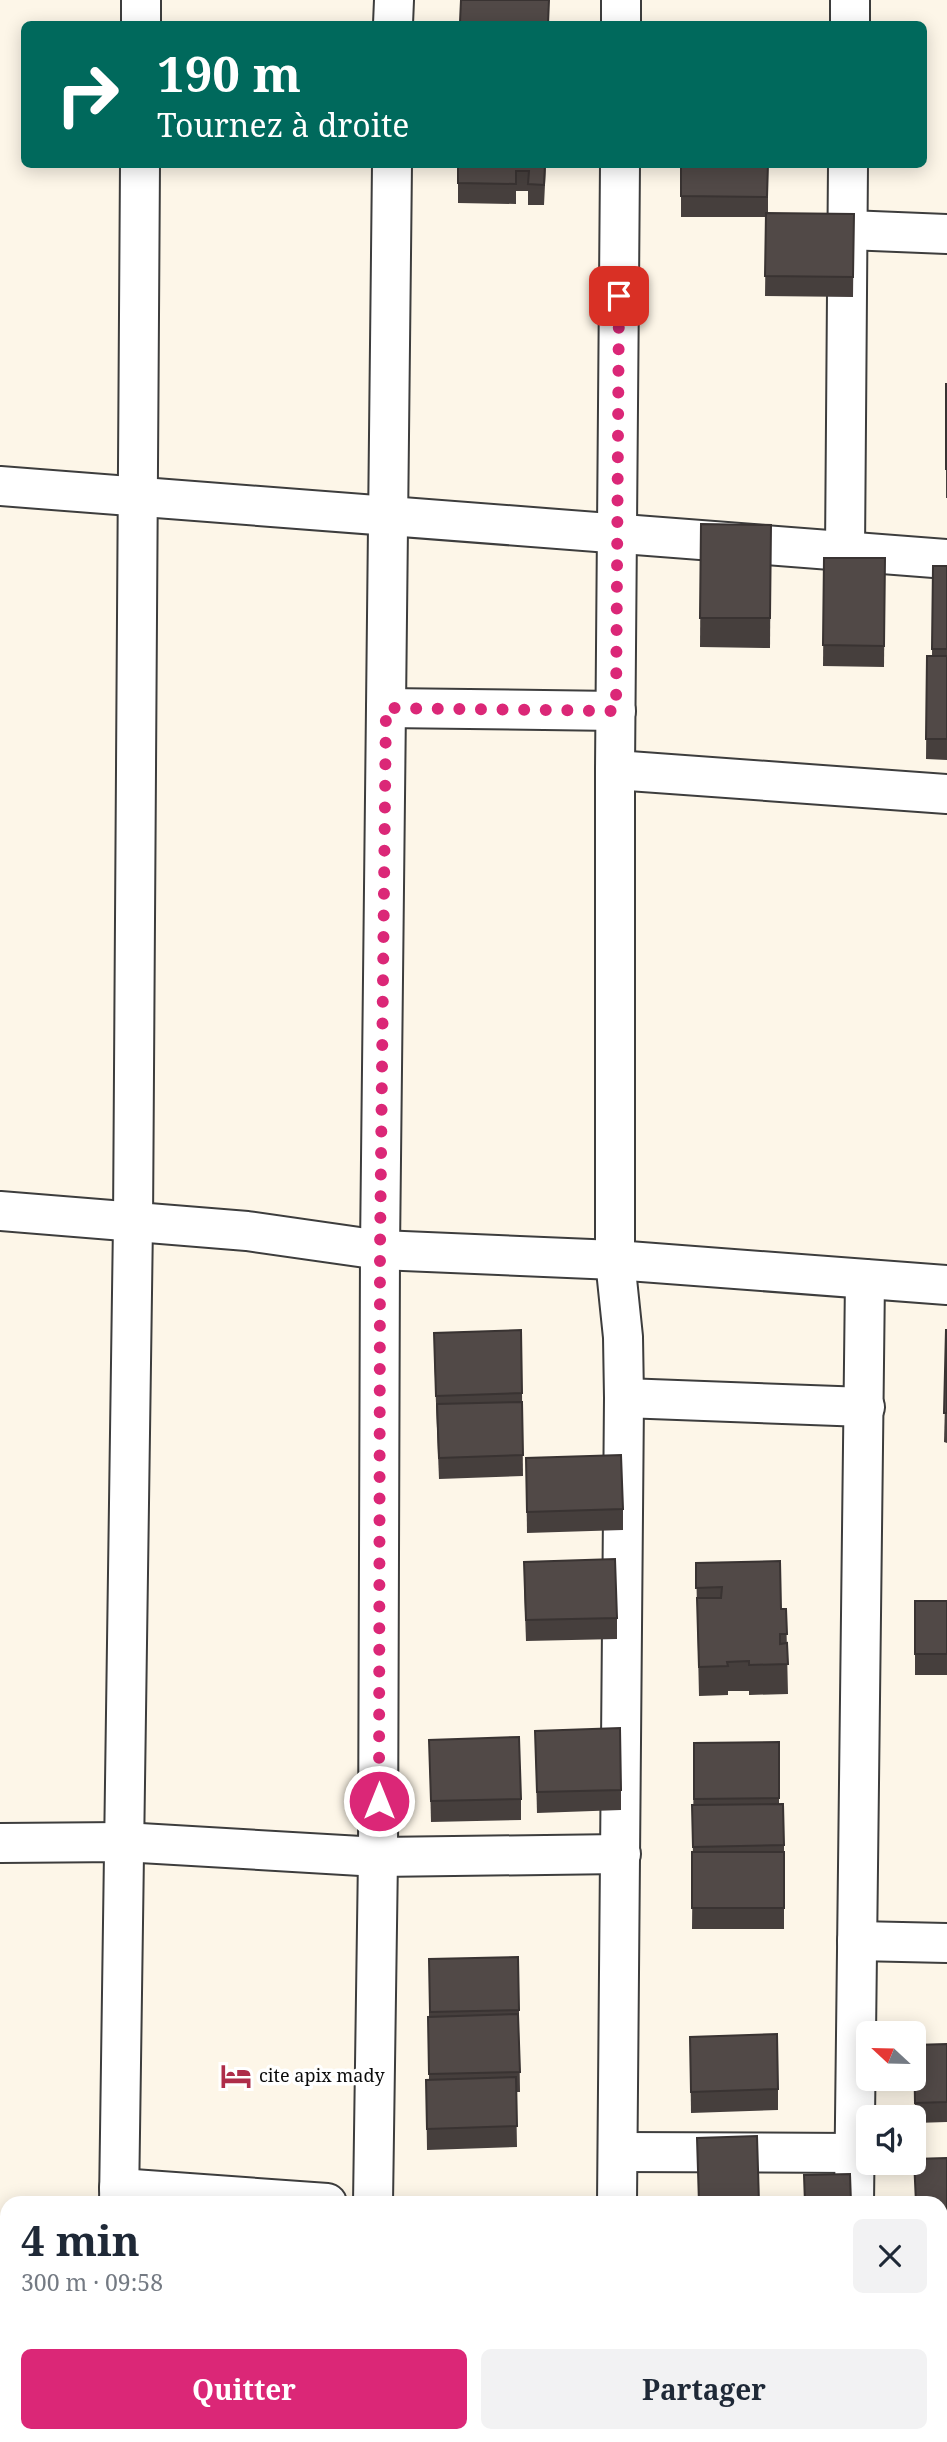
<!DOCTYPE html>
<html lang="fr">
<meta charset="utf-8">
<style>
:root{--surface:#fff;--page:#f2f2f3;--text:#1f2937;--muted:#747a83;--accent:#db2777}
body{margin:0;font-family:"Noto Serif",serif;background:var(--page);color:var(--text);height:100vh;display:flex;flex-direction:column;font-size:26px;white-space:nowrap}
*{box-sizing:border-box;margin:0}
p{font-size:23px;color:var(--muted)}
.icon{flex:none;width:38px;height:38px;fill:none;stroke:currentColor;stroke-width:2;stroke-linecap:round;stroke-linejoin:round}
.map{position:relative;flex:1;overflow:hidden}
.panel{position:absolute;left:0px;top:2196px;width:948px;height:247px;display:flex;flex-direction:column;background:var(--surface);border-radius:21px 21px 0 0;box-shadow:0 4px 18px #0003}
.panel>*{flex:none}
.top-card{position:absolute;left:21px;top:21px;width:906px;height:147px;border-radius:10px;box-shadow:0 4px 18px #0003;background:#00695c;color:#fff;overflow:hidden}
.needle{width:46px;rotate:292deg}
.buttons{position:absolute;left:856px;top:2021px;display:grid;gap:14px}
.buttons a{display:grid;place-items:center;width:70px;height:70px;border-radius:10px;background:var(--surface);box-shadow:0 4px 18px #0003;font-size:35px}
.pin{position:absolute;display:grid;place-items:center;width:60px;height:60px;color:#fff;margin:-30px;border-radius:14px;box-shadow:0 4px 10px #0006}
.me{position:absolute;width:77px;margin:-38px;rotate:0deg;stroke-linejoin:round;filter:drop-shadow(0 0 5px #0008)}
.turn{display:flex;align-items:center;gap:24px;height:147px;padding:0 21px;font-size:32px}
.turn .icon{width:91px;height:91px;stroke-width:2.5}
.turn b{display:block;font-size:49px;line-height:60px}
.round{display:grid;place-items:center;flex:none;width:74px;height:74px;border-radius:10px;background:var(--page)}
.headline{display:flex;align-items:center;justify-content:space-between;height:119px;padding:0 21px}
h1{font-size:42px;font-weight:700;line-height:52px}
.action{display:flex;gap:14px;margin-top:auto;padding:14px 21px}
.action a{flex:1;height:80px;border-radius:10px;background:var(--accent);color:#fff;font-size:28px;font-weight:700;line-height:80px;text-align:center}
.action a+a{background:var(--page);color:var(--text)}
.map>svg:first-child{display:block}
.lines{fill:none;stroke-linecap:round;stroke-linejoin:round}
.minor-casing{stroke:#3d3d3d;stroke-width:42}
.minor{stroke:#fff;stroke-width:38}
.wall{fill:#463f3d}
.building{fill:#514947;stroke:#393332;stroke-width:2}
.route{stroke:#db2777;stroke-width:12;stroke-dasharray:0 21.6}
.labels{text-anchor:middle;stroke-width:7;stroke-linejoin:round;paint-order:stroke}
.poi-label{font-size:18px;fill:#0a0a0a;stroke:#fff;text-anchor:start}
</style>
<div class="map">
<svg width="947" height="2442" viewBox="0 0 947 2442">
<rect width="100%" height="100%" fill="#fdf6e8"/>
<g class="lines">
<g class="minor-casing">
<g id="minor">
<path d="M141,24V0"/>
<path d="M393,24L394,0"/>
<path d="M621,24V0"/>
<path d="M850,24V0"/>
<path d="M848,230L947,234"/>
<path d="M0,486L947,559"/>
<path d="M845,551L848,164"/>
<path d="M386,708L616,711"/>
<path d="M615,770L947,794"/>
<path d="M0,1211L247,1231L380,1250L615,1260L947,1285"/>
<path d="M624,1398L865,1407"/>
<path d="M0,1843L123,1842L378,1857L621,1854"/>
<path d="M857,1941L947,1943"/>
<path d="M619,2152L855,2153"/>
<path d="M119,2188L327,2203"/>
<path d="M119,2203L133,1223L140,164"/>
<path d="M373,2203L378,1857L380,1250L392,164"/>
<path d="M617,2203L624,1398L623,1337L615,1260V770L620,164"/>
<path d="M854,2203L865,1279"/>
<path d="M117,2442V2436"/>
<path d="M369,2442V2436"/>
<path d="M606,2442L607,2436"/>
<path d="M850,2442L851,2436"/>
</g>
</g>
<use href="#minor" class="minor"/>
</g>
<g class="wall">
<path d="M461,0H549V24H460Z"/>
<path d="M546,164L544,205H528V191H516V204L458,203V183Z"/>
<path d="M681,164H768V213L854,214L853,297L765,296L766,217H681Z"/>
<rect x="946" y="384" width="1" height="114"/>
<path d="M701,524L771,525L770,648L700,647Z"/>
<path d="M824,558H885L884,667L823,666Z"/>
<path d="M933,566H947V760L926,759L927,656H932Z"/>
<path d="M947,1330V1443L944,1442Z"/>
<path d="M434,1353L522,1393L523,1476L439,1479Z"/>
<path d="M526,1458L623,1509V1530L527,1533Z"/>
<path d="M696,1563L781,1609H786L788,1694L749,1695V1691H728V1695L699,1696Z"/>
<path d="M524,1583L617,1618V1639L526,1641Z"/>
<rect x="915" y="1601" width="32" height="74"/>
<path d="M535,1731L621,1790V1810L537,1813Z"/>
<path d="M429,1740L521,1799V1820L431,1822Z"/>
<path d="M779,1742V1804L784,1845V1929H692L694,1743Z"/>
<path d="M429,1959L519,2010V2030L520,2092H516L517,2147L427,2150L426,2080H429Z"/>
<path d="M690,2037L778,2089V2110L691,2113Z"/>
<path d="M947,2044V2122L915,2123L914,2045Z"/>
<path d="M947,2158V2234H942V2203Z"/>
<rect x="517" y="2436" width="77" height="6"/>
</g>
<g class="building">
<path d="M461,0H549L548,24L460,22Z"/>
<path d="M458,164H545L544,185L528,184L529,171H516V184L458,183Z"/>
<path d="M681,164H768L767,197L681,196Z"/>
<path d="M766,213L854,214L853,277L765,276Z"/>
<rect x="946" y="384" width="1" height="85"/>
<path d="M701,524L771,525L770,618H700Z"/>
<path d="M824,558H885L884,646L823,645Z"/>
<path d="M933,566H947V649H932Z"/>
<path d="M927,656H947V739H926Z"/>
<path d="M521,1330L522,1393L436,1396L434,1333Z"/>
<path d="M946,1330H947V1413H944Z"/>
<path d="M522,1402L523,1455L439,1458L437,1404Z"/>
<path d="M621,1455L623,1509L527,1512L526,1458Z"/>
<path d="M615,1559L617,1618L526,1620L524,1562Z"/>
<path d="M780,1561L781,1609H786L787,1634H780V1644L787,1643L788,1664L749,1665V1661L727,1662L728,1666L699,1667L697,1598H721L722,1587L696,1588V1563Z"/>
<rect x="915" y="1601" width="32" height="53"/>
<path d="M620,1728L621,1790L537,1792L535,1731Z"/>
<path d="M519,1737L521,1799L431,1801L429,1740Z"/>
<path d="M779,1742V1798L694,1799V1743Z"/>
<path d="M783,1804L784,1845L693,1847L692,1805Z"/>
<rect x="692" y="1852" width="92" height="56"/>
<path d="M518,1957L519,2010L430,2012L429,1959Z"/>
<path d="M518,2014L520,2072L429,2074L428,2017Z"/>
<path d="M777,2034L778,2089L691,2092L690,2037Z"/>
<path d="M947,2044V2102L915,2103L914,2045Z"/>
<path d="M516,2077L517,2126L427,2129L426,2080Z"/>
<path d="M757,2136L759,2203H699L697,2138Z"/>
<path d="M947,2158V2213H942V2203H916L914,2159Z"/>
<path d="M850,2174L851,2203H805L804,2175Z"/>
</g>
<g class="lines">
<path class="route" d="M379,1801L380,1250L386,708L616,711L619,296"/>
</g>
<defs>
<g id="hotel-bare" transform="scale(2.415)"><path d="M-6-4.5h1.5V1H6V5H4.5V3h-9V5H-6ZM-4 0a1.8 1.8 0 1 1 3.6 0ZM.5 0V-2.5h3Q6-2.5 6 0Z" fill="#ae2d49" stroke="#fff" stroke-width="2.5" paint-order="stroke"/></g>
</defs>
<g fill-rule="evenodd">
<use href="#hotel-bare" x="236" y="2076"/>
</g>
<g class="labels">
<g class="poi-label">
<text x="259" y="2082">cite apix mady</text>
</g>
</g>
</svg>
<div class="buttons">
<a><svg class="needle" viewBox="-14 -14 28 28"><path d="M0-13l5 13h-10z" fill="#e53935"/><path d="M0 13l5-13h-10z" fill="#747a83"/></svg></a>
<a><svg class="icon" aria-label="sound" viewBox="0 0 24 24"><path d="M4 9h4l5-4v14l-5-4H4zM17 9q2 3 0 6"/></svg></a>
</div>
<div class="pin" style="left:619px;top:296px;background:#d93025"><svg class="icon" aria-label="arrive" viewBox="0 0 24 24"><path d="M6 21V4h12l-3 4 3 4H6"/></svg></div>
<svg class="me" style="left:379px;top:1801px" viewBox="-20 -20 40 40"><circle r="17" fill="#db2777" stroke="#fff" stroke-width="3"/><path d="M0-11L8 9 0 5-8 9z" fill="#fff"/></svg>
<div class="top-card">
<div class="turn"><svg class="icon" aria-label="right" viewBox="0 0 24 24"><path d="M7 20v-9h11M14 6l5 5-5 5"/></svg><div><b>190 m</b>Tournez à droite</div></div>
</div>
<section class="panel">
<div class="headline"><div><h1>4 min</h1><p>300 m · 09:58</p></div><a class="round"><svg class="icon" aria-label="close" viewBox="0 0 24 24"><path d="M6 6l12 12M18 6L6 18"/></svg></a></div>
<div class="action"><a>Quitter</a><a>Partager</a></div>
</section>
</div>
